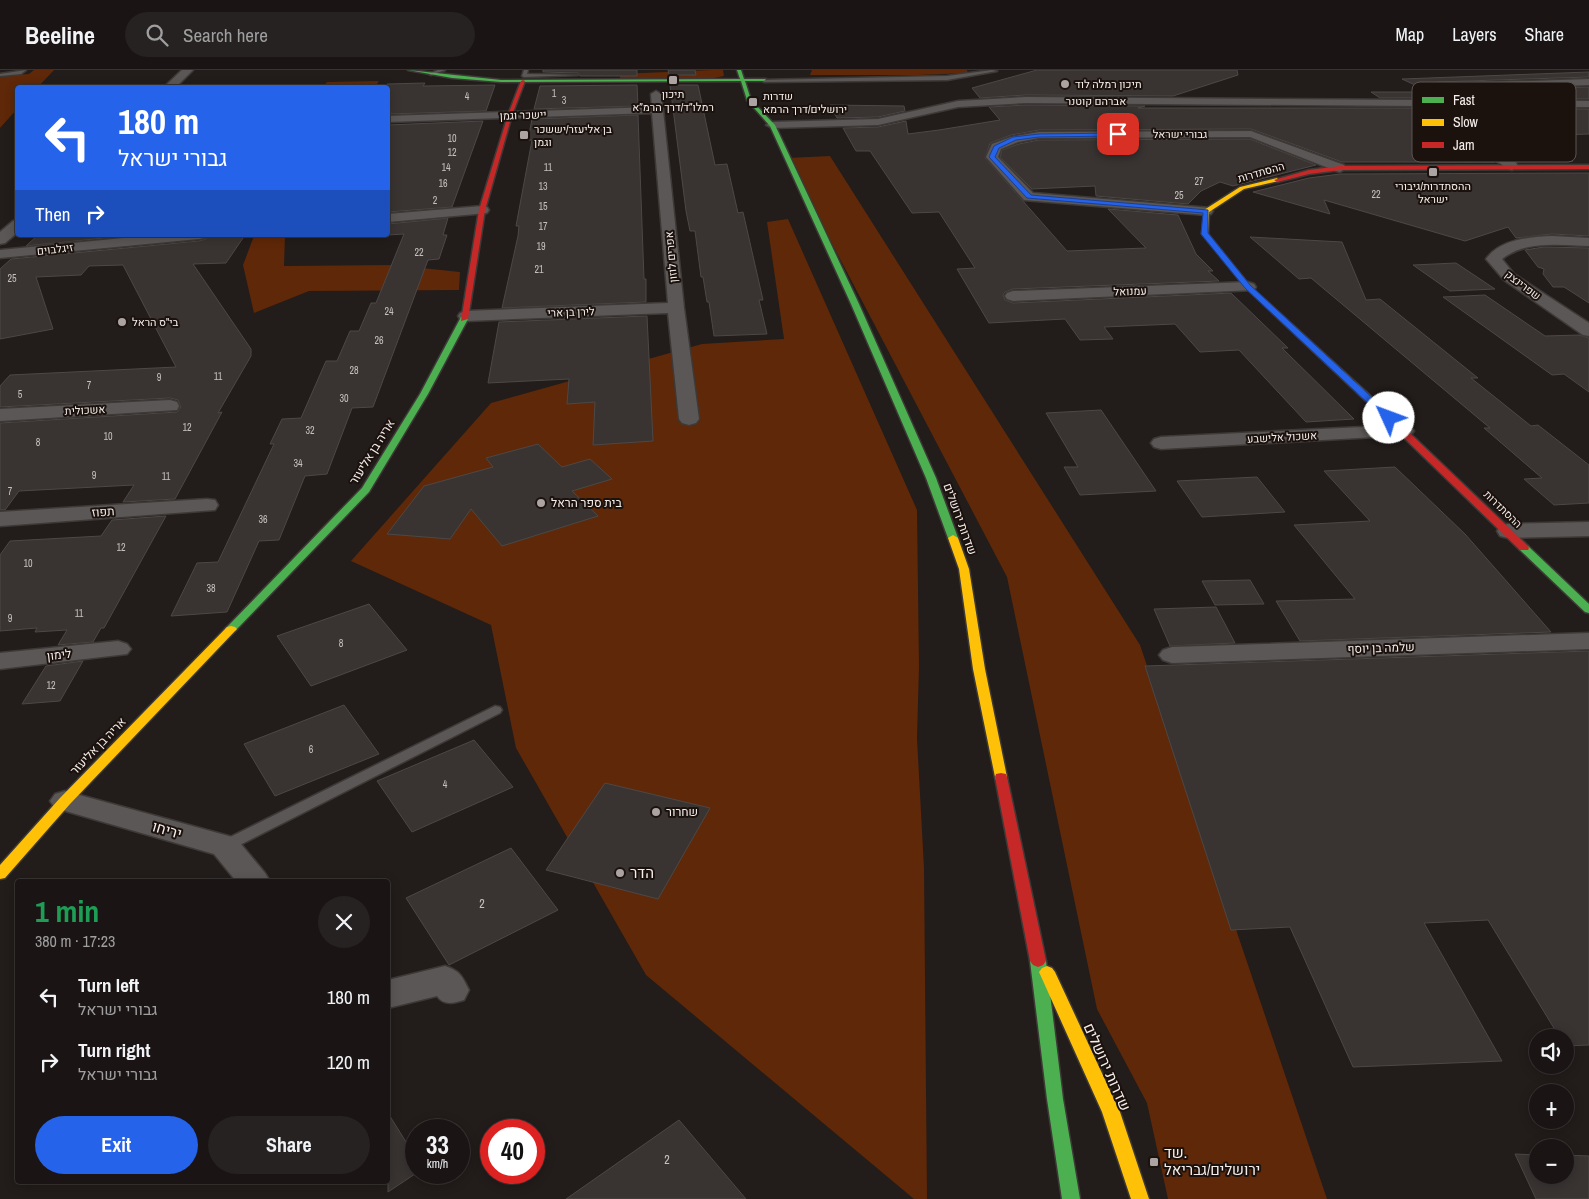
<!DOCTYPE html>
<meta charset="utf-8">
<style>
:root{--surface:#1a1514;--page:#272222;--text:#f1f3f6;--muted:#9f9fa0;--line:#383434;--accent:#2563eb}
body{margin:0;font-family:"Archivo Narrow",Heebo,sans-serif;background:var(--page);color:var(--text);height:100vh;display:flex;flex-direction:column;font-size:19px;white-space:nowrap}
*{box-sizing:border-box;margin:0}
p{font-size:16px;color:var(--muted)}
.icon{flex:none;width:28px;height:28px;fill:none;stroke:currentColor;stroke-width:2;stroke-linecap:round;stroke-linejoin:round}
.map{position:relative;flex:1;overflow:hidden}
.panel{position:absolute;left:15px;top:809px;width:375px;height:305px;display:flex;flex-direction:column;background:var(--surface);border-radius:5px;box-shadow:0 2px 12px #0003,0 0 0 1px var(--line)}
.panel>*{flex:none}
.top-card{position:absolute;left:15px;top:15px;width:375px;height:152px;border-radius:5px;box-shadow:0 2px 12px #0003,0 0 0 1px var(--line);background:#2563eb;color:#fff;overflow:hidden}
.buttons{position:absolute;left:1529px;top:959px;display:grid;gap:10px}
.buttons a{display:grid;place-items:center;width:45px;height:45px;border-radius:50%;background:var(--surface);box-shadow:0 2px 12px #0003,0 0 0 1px var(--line);font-size:25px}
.speed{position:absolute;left:405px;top:1049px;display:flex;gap:10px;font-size:25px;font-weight:700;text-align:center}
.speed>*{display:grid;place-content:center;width:65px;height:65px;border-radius:50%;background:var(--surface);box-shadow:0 2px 12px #0003,0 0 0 1px var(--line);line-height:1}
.speed small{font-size:12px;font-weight:400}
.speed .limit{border:8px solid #d22;background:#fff;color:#111}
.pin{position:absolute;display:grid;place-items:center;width:42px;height:42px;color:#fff;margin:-21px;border-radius:10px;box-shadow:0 2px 8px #0006}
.me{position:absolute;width:55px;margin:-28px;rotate:313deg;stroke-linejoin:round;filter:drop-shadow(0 0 4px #0008)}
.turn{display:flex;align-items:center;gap:18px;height:105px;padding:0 20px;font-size:22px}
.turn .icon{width:65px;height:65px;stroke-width:2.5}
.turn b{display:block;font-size:35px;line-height:42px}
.then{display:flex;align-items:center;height:48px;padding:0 20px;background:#0003;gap:10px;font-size:19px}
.round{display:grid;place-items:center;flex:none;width:52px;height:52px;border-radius:26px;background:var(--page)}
.summary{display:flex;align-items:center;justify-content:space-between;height:85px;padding:0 20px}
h1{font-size:30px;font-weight:800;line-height:38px;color:#1e9e55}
.cta{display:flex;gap:10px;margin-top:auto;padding:10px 20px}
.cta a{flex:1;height:58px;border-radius:30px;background:var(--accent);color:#fff;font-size:20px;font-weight:800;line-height:58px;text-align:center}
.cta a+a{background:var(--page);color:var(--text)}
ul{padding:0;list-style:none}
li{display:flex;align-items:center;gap:15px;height:65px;padding:0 20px}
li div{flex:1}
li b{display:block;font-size:19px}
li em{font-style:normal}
header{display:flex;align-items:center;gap:30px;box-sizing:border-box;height:70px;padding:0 25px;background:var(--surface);border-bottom:1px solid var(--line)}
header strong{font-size:24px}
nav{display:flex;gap:28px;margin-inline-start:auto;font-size:18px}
.search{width:350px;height:45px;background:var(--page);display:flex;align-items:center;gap:12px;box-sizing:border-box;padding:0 18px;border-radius:28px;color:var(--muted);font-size:19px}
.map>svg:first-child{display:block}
.green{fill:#5f2808}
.building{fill:#393432;stroke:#4c4846}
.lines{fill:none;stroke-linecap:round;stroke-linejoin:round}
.lane-casing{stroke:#3d3937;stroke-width:3}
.street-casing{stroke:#3d3937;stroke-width:3}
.fast-casing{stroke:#3d3937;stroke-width:3}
.slow-casing{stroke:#3d3937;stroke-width:3}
.jam-casing{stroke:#3d3937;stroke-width:3}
.lane{fill:#5b5756;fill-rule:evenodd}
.street{fill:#5b5756;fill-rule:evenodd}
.fast{fill:#4caf50;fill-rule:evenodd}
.slow{fill:#ffc107;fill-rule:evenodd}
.jam{fill:#c62828;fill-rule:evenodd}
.route{fill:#2563eb;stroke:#184099}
.poi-dot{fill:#aba4a2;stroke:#1b120e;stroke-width:2}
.labels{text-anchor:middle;stroke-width:4;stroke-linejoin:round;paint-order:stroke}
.number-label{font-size:10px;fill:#c6c0bd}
.far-poi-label{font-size:11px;fill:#f5eeeb;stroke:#1b120e;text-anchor:start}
.far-street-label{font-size:11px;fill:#f5eeeb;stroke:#1b120e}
.street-label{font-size:12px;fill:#f5eeeb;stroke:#1b120e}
.poi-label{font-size:12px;fill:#f5eeeb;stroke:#1b120e;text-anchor:start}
.near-number-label{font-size:12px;fill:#c6c0bd}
.near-street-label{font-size:15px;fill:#f5eeeb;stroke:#1b120e}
.near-poi-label{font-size:15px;fill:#f5eeeb;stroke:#1b120e;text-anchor:start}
.key{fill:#1b120e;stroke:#5c5450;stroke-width:1}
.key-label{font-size:14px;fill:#f5eeeb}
</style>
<header>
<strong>Beeline</strong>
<div class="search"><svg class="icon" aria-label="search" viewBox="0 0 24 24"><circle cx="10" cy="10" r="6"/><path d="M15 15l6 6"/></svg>Search here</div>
<nav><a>Map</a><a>Layers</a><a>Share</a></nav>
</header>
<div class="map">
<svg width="1589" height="1129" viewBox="0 0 1589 1129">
<rect width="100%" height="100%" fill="#221c1a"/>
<g class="green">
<path d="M34,0H54L38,17L18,18L17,39L0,58V6L29,4Z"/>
<path d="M712,0H723L724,6L714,8L620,9V4Z"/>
<path d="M812,0H967L968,3L918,5H810Z"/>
<path d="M379,11L375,17H323L327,12Z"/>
<path d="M830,86L1140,575L1327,1129H1168L1147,1033L1097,939L1007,507L787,88Z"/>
<path d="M788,149L917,440L919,597L917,668L924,798L927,1129H914L646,905L516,678L491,555L351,491L491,333L702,274L784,269L767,152Z"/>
<path d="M285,165L284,196L393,195L460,202L459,220L309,221L254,243L243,195L254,166Z"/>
</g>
<g class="building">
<path d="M543,0H637V6H580L578,3L543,2Z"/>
<path d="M668,0H695L696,5H669Z"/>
<path d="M1037,0H1237L1238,5L1173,26L1026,25L980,28L972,18Z"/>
<path d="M1589,2V7L1437,12L1430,16L1437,22L1589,17V29L1424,28L1420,26L1415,28H1380L1371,22H1430L1402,9Z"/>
<path d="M425,13L423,16L495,15L486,41L391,44L387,14Z"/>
<path d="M637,15L638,36L534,39L540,16Z"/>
<path d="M670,15H698L715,95L727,94L738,143L743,142L763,230H759L767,264L714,266L709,232H707L703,207H701L695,161H690L686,141Z"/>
<path d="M830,35L904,36L905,41L878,47L837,48Z"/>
<path d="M1026,35L1145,36L1138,38H1418L1494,92H1342L1251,59L1039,60L1011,65L990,73L985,88L1067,181L1146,178L1108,139L1178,145L1196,184L1213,201H1208L1219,211L1013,219L1005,222L1003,225L1005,230L1013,233L1231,223L1288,278H1282L1354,349L1306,352L1239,280L1200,282L1175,254L1104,257L1113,269L1080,270L1065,249L989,253L957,199L975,198L939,142L912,143L870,81H856L843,58L878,57L906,51L908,64L939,60L1000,50L989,37Z"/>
<path d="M1439,38L1589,39V64L1530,66L1573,91H1517Z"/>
<path d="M638,45L644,209H646V232L502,238L518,166L519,156H516L532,70H528L532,49Z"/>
<path d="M483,51L452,137L388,142V55Z"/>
<path d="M1250,69L1316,95L1233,116L1220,112L1201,121L1188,134L1096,126L1095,116L1032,119L1000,87L1002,80L1019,74L1039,70Z"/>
<path d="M1589,103V166L1552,164L1516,168L1508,157L1465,171L1324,130L1330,144L1253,122L1309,108L1340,104Z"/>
<path d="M448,148L443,165H447L439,189L428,190L373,337L352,338L327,404L305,406L279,470L259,471L227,542L171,546L197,493L218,492L274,374H270L282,349L301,348L326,291H337L350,261H359L371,233H376L404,164L388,165V154Z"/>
<path d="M38,165H135L26,176Z"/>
<path d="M208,165H245L226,193L193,194L251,279V286L218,343L222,342L175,429L123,432L134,415L19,421L5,440H0V353L177,342L181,337L178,330L170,328L0,337V316L10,305L176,297L123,195L89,196L81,205L36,207L53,259L0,269V199L11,189L199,171L206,169Z"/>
<path d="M1250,167L1342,172L1366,230L1380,229L1478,308H1471L1531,356L1538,355L1589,395V433L1554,435L1524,409L1542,408L1484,358H1490L1311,208L1299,209Z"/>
<path d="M1544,177L1589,178V233L1564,217H1553L1543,204L1544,199L1538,197L1525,180Z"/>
<path d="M1456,193L1495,219L1450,221L1413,195Z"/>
<path d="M1485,225L1545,266L1579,265L1589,268V322L1564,304L1552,305L1443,227Z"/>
<path d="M647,246L653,371L593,375L595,332L567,334L569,309L488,313L499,252Z"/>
<path d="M1101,340L1156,421L1080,425L1064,397H1078L1046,343Z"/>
<path d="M538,374L562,397L590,389L612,409L572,421L598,446L502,476L471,439L450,469L387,464L424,416L493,397L486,388Z"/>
<path d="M1395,397L1465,464L1551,562L1300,571L1276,531L1355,529L1294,455L1370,451L1324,401Z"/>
<path d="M1257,407L1285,442L1202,447L1177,411Z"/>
<path d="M166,446L104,558H101L93,572L58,575L67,560L35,562L37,558L0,561V485L10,471L101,466L112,450Z"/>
<path d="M1250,510L1264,534L1215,535L1202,511Z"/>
<path d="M369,534L407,580L311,616L277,566Z"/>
<path d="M1216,537L1235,573L1170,576L1154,539Z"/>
<path d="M1589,581V975L1565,976V968H1560L1488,850L1424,853L1502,991L1353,997L1290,857L1231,860L1145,596Z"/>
<path d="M83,591L60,631L22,634L46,596Z"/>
<path d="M344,635L379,684L275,726L244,674Z"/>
<path d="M474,670L513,717L412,762L377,711Z"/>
<path d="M605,713L710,738L658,829L546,800Z"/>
<path d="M511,778L558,840L449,895L406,828Z"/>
<path d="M388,1043L416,1088V1102H418L388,1122Z"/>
<path d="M679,1050L746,1129H566Z"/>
<path d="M1515,1084L1538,1085V1105H1565V1085L1589,1086V1129H1536Z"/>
</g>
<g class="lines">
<g class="lane-casing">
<g id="lane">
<path d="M26,0L21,4L0,6V4Z"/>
<path d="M438,0H445L431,5L429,4Z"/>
<path d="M524,0H528L527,4L578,5L524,7L522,6Z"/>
<path d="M992,0L997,1L947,10L764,12L761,10L947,6Z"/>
<path d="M495,636L500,637L502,640L500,643L230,780L225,782L220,780L217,776L220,772Z"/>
</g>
</g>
<g class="street-casing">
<g id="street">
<path d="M182,0H193L175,18H163Z"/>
<path d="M1589,9V15L1437,20L1432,17L1437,14Z"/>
<path d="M656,21L661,24L663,40L684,238L699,349L696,353L689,355L682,353L679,349L668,243L466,251L460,249L458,246L460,243L466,241L668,233L652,43L388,52V46L652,37L651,24Z"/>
<path d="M1026,27L1415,30L1419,28L1424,30L1589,31V37L1433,36L1516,93L1518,96L1512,100L1508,99L1419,36L1026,33L958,37L878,55L772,58L766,55L772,52L878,49L958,31Z"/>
<path d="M1251,61L1344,95L1346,98L1340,102L1336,101L1250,67L1039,68L1018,72L1001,79L998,87L1033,123L1211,138L1213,141L1211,144L1206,145L1024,130L986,87L992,74L1011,67L1039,62Z"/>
<path d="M482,136L487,137L489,140L487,143L388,152V144Z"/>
<path d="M18,150V162L5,173L0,174V162L13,151Z"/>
<path d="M154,165H206L204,168L199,169L0,188V180Z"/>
<path d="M1552,166L1589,168V176C1560,175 1526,170 1502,189L1514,204L1589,253V266L1583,265L1504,210L1486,189C1500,169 1530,167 1552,166Z"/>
<path d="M1248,212L1254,214L1256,217L1254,220L1013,231L1007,229L1005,226L1007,223L1013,221Z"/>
<path d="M170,330L177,332L179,336L177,340L0,351V339Z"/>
<path d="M1404,355L1411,357L1414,361L1411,365L1161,379L1154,377L1151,373L1154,369L1161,367Z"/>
<path d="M207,429L215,430L218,435L215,440L0,456V442Z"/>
<path d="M1589,452V466L1508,468L1500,466L1497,461L1500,456L1508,454Z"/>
<path d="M1589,563V579L1172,593L1163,590L1159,585L1163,580L1172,577Z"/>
<path d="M118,571L127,574L131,579L127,584L0,599V583Z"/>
<path d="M65,721L236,768L265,803L270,811H236L214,784L55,738L50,731L55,724Z"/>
<path d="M445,896C460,901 462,906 469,920L464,930C454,933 444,936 437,926L388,938V910Z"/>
</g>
</g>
<g class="fast-casing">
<g id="fast">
<path d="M408,0L501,10L740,9L737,0H741L744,9H766L764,11H745L751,30L775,55L859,234L936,408L958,468L957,470L953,471L948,468L926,408L851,234L770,56L747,30L741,11L501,12L452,8Z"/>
<path d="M461,247L468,249L428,324L369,422L235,561H227L225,559L227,557L362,418L420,324Z"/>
<path d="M1524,475L1528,476L1589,534V543L1585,542L1520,480L1519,478L1520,476Z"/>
<path d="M1038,885L1043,887L1046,891L1063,1029L1080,1129H1062L1047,1029L1030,891L1033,887Z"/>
</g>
</g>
<g class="slow-casing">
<g id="slow">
<path d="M1277,108L1279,111L1244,119L1209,142L1208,164L1250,216L1374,329V333H1368L1246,218L1202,164L1204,140L1240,117Z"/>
<path d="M953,465L958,468L969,499L985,599L1007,707L1006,710H996L995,707L973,599L959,499L948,468Z"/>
<path d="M231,556L235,557L237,559L235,561L70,734L5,808L0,809V795L60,728L227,557Z"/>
<path d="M1047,896L1052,898L1055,902L1120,1042L1149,1129H1131L1102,1042L1039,902L1042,898Z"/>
</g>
</g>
<g class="jam-casing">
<g id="jam">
<path d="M523,10L525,11L512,45L485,140L468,249L461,251L479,140L508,45L521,11Z"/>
<path d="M1589,95V99L1340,100L1309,104L1277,112L1274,110L1309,100L1340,96Z"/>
<path d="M1371,328L1374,329L1528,476L1529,478L1528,480H1520L1368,333L1367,331Z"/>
<path d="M1001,703L1006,704L1007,707L1046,891L1043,895L1038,897L1033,895L1030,891L995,707L996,704Z"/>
</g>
</g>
<use href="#lane" class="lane"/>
<use href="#street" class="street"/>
<use href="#fast" class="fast"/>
<use href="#slow" class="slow"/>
<use href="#jam" class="jam"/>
</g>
<path class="route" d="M1120,63L1118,66L1039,67L1016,70L999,78L995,87L1031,125L1208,140V163L1250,215L1392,346V350H1386L1245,218L1201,164L1203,143L1027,128L989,87L994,76L1013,67L1039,64Z"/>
<g class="poi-dot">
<rect x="668" y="5" width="10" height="10" rx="2.5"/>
<circle cx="1065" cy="14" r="5"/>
<rect x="748" y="27" width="10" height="10" rx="2.5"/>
<rect x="519" y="60" width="10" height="10" rx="2.5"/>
<rect x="1428" y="97" width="10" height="10" rx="2.5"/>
<circle cx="122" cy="252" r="5"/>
<circle cx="541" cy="433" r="5"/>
<circle cx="656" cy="742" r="5"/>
<circle cx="620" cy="803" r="5"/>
<rect x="1149" y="1087" width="10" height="10" rx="2.5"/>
</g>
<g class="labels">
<g class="number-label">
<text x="554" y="27">1</text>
<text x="467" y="30">4</text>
<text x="564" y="34">3</text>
<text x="452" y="72">10</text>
<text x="452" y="86">12</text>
<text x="446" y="101">14</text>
<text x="548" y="101">11</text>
<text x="1199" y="115">27</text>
<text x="443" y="117">16</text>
<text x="543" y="120">13</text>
<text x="1376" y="128">22</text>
<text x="1179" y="129">25</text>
<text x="435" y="134">2</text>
<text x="543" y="140">15</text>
<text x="543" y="160">17</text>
<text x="541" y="180">19</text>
<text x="419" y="186">22</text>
<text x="539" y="203">21</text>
<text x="12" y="212">25</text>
<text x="389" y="245">24</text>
<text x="379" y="274">26</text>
<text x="354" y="304">28</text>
<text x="218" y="310">11</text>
<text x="159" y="311">9</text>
<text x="89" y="319">7</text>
<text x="20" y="328">5</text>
<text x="344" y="332">30</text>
<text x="187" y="361">12</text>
<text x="310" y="364">32</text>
<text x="108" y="370">10</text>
<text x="38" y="376">8</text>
<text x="298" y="397">34</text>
<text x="94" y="409">9</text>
<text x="166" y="410">11</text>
<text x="10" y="425">7</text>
<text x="263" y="453">36</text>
<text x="121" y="481">12</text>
<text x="28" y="497">10</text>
<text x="211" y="522">38</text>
<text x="79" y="547">11</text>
<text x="10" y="552">9</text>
<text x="341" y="577">8</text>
<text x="51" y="619">12</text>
<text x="311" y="683">6</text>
<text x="445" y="718">4</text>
</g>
<g class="far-poi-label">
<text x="1075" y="18">תיכון רמלה לוד</text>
<text x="673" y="28" text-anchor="middle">תיכון<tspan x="673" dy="13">רמלו״ד/דרך הרמ״א</tspan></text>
<text x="763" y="30">שדרות<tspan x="763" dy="13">ירושלים/דרך הרמא</tspan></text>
<text x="534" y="63">בן אליעזר/יששכר<tspan x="534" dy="13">וגמן</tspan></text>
<text x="1433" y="120" text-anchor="middle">ההסתדרות/גיבורי<tspan x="1433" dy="13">ישראל</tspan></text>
<text x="132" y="256">בי"ס הראל</text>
</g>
<g class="far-street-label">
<text x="1096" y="35">אברהם קוטנר</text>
<text transform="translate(523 45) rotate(-2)" y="4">יישכר וגמן</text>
<text x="1180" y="68">גבורי ישראל</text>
<text transform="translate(1261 102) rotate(-16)" y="4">ההסתדרות</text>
<text transform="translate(55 179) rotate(-6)" y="4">זיגלבוים</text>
<text transform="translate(671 187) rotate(-95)" y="4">אפרים לוזון</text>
<text transform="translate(1523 215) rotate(37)" y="4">שפרינצק</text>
<text transform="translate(1130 221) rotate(-2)" y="4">עמנואל</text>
<text transform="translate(571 242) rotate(-2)" y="4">לירן בן ארי</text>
<text transform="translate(85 340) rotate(-3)" y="4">אשכולית</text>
<text transform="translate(1282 367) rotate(-3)" y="4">אשכול אלישבע</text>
<text transform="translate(1503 439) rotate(44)" y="4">ההסתדרות</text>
</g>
<g class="street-label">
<text transform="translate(372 382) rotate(-58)" y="4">אריה בן אליעזר</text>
<text transform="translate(103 442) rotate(-4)" y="4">תפוז</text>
<text transform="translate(960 449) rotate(70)" y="4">שדרות ירושלים</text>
<text transform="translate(1381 578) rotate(-2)" y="4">שלמה בן יוסף</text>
<text transform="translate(59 585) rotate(-6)" y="4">לימון</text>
<text transform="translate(98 676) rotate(-46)" y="4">אריה בן אליעזר</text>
</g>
<g class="poi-label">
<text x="551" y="437">בית ספר הראל</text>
<text x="666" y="746">שחרור</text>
</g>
<g class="near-number-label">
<text x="482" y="838">2</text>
<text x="667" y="1094">2</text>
</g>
<g class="near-street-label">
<text transform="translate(167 760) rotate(16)" y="5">יריחו</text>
<text transform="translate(1107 997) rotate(66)" y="5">שדרות ירושלים</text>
</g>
<g class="near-poi-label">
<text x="630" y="808">הדר</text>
<text x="1164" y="1088">שד.<tspan x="1164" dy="17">ירושלים/גבריאל</tspan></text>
</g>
</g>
<rect x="1412" y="12" width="164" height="80" rx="8" class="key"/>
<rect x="1422" y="27" width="22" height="6" fill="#4caf50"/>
<rect x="1422" y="49" width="22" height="7" fill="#ffc107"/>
<rect x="1422" y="72" width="22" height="6" fill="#c62828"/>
<g class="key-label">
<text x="1453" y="35">Fast</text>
<text x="1453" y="57">Slow</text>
<text x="1453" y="80">Jam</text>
</g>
</svg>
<div class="buttons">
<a><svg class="icon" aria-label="sound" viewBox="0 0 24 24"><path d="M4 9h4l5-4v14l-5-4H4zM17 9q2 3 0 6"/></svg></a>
<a>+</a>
<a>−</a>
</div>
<div class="speed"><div>33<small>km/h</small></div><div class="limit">40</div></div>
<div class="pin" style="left:1118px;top:64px;background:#d93025"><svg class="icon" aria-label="arrive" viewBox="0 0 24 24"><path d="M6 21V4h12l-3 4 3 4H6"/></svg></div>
<svg class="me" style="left:1389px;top:348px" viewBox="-20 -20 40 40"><circle r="19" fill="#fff"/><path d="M0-13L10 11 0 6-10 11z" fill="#2563eb"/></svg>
<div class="top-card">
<div class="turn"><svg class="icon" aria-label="left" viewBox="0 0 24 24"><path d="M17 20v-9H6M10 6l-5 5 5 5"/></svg><div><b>180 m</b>גבורי ישראל</div></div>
<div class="then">Then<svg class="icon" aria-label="right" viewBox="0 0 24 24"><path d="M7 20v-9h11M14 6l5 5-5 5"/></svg></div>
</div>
<section class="panel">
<div class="summary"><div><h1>1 min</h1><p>380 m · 17:23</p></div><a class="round"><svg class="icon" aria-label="close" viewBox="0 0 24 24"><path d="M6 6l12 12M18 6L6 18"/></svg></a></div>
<ul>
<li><svg class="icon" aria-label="left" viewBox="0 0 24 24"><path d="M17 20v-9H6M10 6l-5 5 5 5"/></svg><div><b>Turn left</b><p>גבורי ישראל</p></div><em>180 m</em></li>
<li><svg class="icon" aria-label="right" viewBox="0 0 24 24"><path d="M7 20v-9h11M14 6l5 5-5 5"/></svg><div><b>Turn right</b><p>גבורי ישראל</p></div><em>120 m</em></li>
</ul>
<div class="cta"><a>Exit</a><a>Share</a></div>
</section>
</div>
